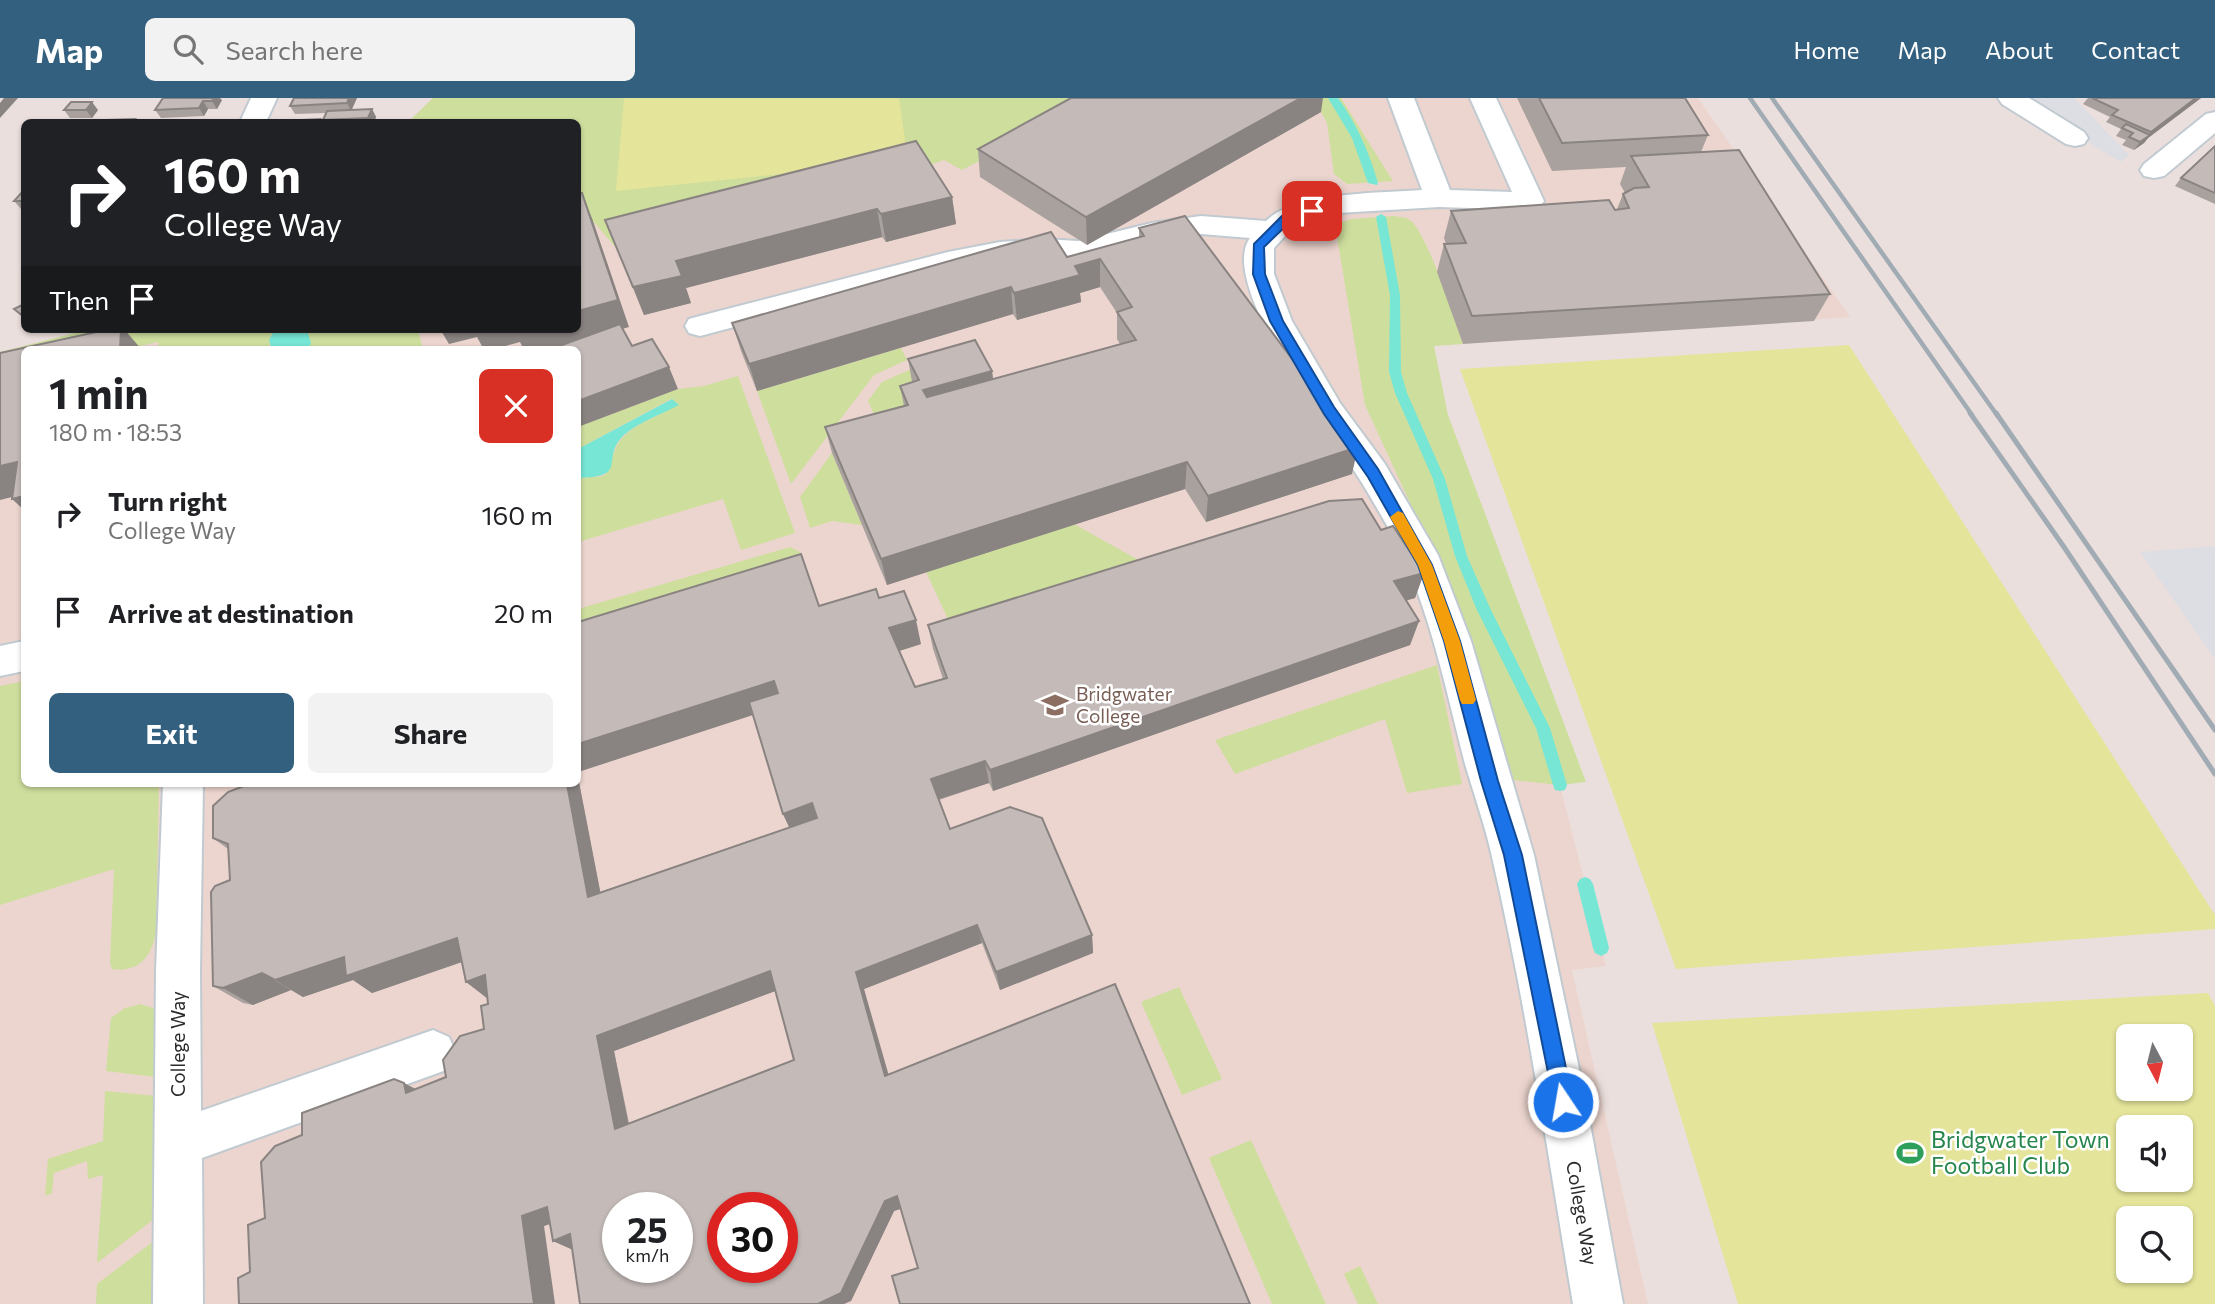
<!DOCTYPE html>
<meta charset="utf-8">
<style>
:root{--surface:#fff;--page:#f2f2f2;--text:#202124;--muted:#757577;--accent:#32607e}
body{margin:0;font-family:Commissioner,sans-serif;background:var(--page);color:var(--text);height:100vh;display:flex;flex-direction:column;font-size:26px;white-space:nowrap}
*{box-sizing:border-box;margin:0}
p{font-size:23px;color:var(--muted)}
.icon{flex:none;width:38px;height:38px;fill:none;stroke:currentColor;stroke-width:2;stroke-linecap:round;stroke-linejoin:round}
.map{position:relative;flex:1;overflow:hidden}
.panel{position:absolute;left:21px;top:248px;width:560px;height:441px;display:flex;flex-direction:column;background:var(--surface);border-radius:10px;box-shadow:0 2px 5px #0004}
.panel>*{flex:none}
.top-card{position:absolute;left:21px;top:21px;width:560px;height:214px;border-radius:10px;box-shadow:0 2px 5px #0004;background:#202124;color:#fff;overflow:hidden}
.needle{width:46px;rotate:173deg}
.fabs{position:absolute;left:2116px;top:926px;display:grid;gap:14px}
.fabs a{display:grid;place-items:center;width:77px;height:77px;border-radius:10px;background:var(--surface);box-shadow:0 2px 5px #0004;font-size:35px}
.speed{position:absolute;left:602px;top:1094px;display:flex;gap:14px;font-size:35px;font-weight:700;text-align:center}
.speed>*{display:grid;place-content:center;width:91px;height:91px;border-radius:50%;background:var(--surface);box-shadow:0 2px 5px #0004;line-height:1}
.speed small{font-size:18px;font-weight:400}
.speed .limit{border:10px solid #d22;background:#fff;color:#111}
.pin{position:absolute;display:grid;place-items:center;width:60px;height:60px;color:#fff;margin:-30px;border-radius:14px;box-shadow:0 4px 10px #0006}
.me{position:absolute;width:77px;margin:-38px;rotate:348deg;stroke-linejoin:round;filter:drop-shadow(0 0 5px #0008)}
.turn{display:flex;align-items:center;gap:24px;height:147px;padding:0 28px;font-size:32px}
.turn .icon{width:91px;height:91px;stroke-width:2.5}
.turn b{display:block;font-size:49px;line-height:60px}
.then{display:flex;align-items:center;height:66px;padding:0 28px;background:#0003;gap:14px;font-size:26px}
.round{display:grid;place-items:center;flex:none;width:74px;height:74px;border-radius:10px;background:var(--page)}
.summary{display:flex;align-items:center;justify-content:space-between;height:119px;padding:0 28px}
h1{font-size:42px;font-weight:700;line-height:52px}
.action{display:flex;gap:14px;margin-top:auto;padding:14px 28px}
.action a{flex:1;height:80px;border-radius:10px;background:var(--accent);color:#fff;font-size:28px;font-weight:700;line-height:80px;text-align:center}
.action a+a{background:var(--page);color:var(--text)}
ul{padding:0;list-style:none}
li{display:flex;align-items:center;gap:21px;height:98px;padding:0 28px}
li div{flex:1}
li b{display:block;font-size:26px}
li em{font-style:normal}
header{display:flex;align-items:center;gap:42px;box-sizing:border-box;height:98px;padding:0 35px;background:var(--accent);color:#fff}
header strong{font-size:33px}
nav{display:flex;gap:38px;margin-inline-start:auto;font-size:24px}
.search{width:490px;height:63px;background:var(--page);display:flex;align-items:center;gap:18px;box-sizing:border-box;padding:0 24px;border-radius:10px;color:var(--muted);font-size:26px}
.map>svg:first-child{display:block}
.industrial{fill:#dddee4}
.education{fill:#ecd5ce;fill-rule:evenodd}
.green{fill:#cede9d}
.pitch{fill:#e4e49a;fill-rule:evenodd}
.water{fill:#77e6d5}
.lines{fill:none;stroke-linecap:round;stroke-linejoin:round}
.stream{fill:#77e6d5;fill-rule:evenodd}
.minor-casing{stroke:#c1cad0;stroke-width:4}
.minor{fill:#fff;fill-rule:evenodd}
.rail-far1{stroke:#a0abb3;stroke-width:4.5}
.rail{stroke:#a0abb3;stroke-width:5}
.wall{fill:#a9a19e;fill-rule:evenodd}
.shaded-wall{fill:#898381}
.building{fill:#c4bbb8;stroke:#898381;stroke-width:2;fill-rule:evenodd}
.route{fill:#1a73e8;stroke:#114b97;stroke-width:2}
.slow{fill:#f59e0b}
.labels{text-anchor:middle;stroke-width:5;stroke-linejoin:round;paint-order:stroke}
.education-label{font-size:19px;fill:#785e54;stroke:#fff;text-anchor:start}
.street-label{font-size:19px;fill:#2a2a2a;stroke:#fff}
.near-leisure-label{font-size:23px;fill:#27864d;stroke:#fff;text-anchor:start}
</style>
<header>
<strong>Map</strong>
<div class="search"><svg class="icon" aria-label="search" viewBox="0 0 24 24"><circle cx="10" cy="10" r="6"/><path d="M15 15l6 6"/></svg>Search here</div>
<nav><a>Home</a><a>Map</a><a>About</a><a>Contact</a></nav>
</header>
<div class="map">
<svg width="2215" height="1206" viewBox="0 0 2215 1206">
<rect width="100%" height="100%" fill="#ebdfdd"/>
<g class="industrial">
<path d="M2020,0H2074L2129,57L2121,64L2113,60Z"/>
<path d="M2215,448V561L2140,454Z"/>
</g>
<path class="education" d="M433,0H1698L1850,219L1395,250L1543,630L1560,687L1606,868L1572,872L1648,1206H0V254L91,231H578V24H408ZM24,252H578V686H24ZM618,1110H677V1169H618ZM723,1110H782V1169H723Z"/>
<g class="green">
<path d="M433,0H1100L962,72L944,62L920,71L616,150L593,123L578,118V24H408Z"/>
<path d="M1296,0H1341L1393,83L1347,86L1334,76L1327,25L1321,14Z"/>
<path d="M1394,118C1399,119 1406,119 1410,122C1428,136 1454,221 1463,246L1434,248L1448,317L1586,684L1560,687L1513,682L1439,458L1416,418L1365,307L1335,127L1351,121Z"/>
<path d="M91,231H275L269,242L272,252H159L158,244L121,252H24L0,271V254Z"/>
<path d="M305,231H418L423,252H308L311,245Z"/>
<path d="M901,250L907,262L874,277L791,386L757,293Z"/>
<path d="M959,250L923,309L881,332L868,303L882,284Z"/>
<path d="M738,278L795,435L741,452L723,401L578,444V380L604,378C613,366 613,348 624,338C638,324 662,317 678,306L671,301L578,351V329L678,291L704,288Z"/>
<path d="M832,355L862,427L832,423L810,430L800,399Z"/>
<path d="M1074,426L1151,469L954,534L926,474Z"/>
<path d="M790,449L800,454L809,481L578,553V511Z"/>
<path d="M1437,567L1462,686L1407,695L1385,621L1235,676L1215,642Z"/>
<path d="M24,583V686H159L156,834C152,858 139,875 112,871L110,865L114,771L0,807V588Z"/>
<path d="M1179,889L1222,981L1182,997L1141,904Z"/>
<path d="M141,906L158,912L156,979L106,973L111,920L125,910Z"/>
<path d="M105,993L157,998L154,1121L97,1165L103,1077L88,1081L87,1063L54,1075L52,1095L45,1098L48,1061L103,1043Z"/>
<path d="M1251,1042L1326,1206H1272L1209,1060Z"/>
<path d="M155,1142L154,1206H96L97,1186Z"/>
<path d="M1360,1168L1378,1206H1358L1344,1176Z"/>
</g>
<g class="pitch">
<path d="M624,0H899L908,63L616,93Z"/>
<path d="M1849,247L2215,817V831L1676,871L1460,271Z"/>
<path d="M2208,895L2215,908V1206H1738L1652,925ZM2128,938H2180V990H2128ZM2128,1029H2180V1082H2128ZM2128,1120H2180V1172H2128Z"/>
</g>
<g class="water">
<path d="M275,231L307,232L311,245L308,252H272L269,242Z"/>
<path d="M672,301L679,307C662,316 639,324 624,337C599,361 631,379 578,380V351Z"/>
</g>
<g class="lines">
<g class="stream">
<path d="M1328,0H1338C1357,26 1369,54 1378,85L1377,87L1368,85L1352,40Z"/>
<path d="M1381,116L1386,119L1400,197L1401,274L1407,295L1445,381L1467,458L1490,510L1550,630L1567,687L1565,692L1560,693L1555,692L1553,687L1536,630L1476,510L1455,458L1433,381L1395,295L1389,274L1390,197L1376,119Z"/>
<path d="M1585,779L1590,781L1593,786L1609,850L1607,855L1601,858L1595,855L1593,850L1577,786L1580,781Z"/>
</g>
<g class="minor-casing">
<g id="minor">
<path d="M251,0H277L266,24H240Z"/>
<path d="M1388,0H1414L1450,92L1512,94L1470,0H1496L1544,103L1540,109L1530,112L1439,109L1338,115L1296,126L1274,150V176L1292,223L1340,305L1385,366L1438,457L1471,543L1534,757L1586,1004L1623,1206H1573C1548,1057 1526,906 1492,759C1485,727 1474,697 1465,666C1448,600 1434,532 1408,470C1396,441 1378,412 1362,385C1336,342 1216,185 1250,140L1201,136L1152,143L1078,161L1045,159L1000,162L948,172L700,238L689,235L685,228L689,221L700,218L948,154L1000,144L1045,141L1078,143L1152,125L1201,118L1266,123C1295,94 1381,95 1422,92Z"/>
<path d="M1998,0H2029L2084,34L2088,40L2084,46L2075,48L2066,46L2002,6Z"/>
<path d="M2215,14V35L2164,78L2154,80L2144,78L2140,72L2144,66L2206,16Z"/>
<path d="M24,543V573L0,578V548Z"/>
<path d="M163,686H203L200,873L201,1013L433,932L449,939L456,955L449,971L202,1060L203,1206H153L156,873Z"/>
</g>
</g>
<use href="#minor" class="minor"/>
<g class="rail-far1">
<path d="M1750,0L1972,317"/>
<path d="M1772,0L1997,317"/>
</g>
<g class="rail">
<path d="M1970,315L2064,449L2215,676"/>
<path d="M1996,315L2215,632"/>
</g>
</g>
<g class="wall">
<path d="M163,0L222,2L217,11H208L204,18L161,20L155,12Z"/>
<path d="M294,0H357L352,11H372L376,19L374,24H325L323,22L326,15L295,16L290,8Z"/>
<path d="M1517,0H1685L1708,37L1701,54L1830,196L1814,223L1463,246L1437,174L1444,146H1446L1444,140L1451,113L1615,112L1617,111L1623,96L1625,95L1620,86L1626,69L1552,73Z"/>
<path d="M2088,0H2201L2148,40L2144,45L2134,52L2122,47L2126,42L2116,38L2121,31L2106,24L2110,19L2083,6Z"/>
<path d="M64,12H98L92,20H70Z"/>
<path d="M1321,14L1087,147L980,79L978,51Z"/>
<path d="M2215,48V106L2175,88L2181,80Z"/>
<path d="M24,92V111H21L14,103Z"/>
<path d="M952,99L956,126L886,144L882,139L686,190L691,205L644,217L605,122Z"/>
<path d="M1139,130L1352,376L1206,424L1185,391L887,487L832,355L825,329L904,308L900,288L912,284L908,261L992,273L993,281L1120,246L1117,241V215L1100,189L1080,195L1081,204L1017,222L1013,216L757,293L741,253L732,225L1067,159L1139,139Z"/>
<path d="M1381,432L1424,475L1415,500L1406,502L1419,523L1410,547L993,693L989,685L939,702L950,731L1092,837L1093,855L1000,892L982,845L864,891L918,1170L901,1111L894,1113L851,1203L572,1151L553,1143L550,1126L544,1128L250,1174L265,1120L302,1037L404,985L416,991L446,979L484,931L488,906L487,900L462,864L372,895L353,882L303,899L291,892L253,907L243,905L213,888L230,782L228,751L213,740L578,686V679L600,794L789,729L783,716L753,617L578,674V524L819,508L879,500L921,546L899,553L915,589L943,581L933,551L928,527ZM775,893L794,962L629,1025L614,953Z"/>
</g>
<g class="shaded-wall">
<path d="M4,0H18L0,20V5Z"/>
<path d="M212,0H220L222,2L217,11L212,3Z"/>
<path d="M349,0H357L351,13L347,5Z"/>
<path d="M1301,0H1323L1321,14L1087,147L1086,119Z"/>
<path d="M2196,0H2201L2148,40L2144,45L2134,52L2140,44L2147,39L2151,34Z"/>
<path d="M203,3L208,11L204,18L199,10Z"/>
<path d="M92,4L98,12L92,20L86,12Z"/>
<path d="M372,11L376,19L374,24H371L368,20Z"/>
<path d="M582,95L593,123L629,229L548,252H524L520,244L491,252H484L477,239L449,246L440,231H578Z"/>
<path d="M952,99L956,126L886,144L881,116Z"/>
<path d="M877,111L882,139L686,190L691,205L644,217L633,189L676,163Z"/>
<path d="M1100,161V189L1080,195L1081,204L1017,222L1014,195L1075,168Z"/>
<path d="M1011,189L1013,216L757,293L749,266Z"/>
<path d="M121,231H124L142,252H120Z"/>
<path d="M669,269L678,291L578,329V303Z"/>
<path d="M992,273L995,300L928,319L923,292Z"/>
<path d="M1358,349L1352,376L1206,424L1208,398Z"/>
<path d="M17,364L24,396L0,402V368Z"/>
<path d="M1187,364L1185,391L887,487L881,461Z"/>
<path d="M24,398V412L12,401Z"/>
<path d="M1424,475L1415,500L1387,508L1394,483Z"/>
<path d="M916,522L921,546L896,554L889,530Z"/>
<path d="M1419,523L1410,547L993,693L990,672Z"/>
<path d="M774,583L783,607L578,674V646Z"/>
<path d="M985,663L989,685L936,702L931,681Z"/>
<path d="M578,679L605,818L588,799L567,686H578Z"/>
<path d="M812,705L821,726L793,737L783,716Z"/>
<path d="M977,827L982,845L864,891L893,992L885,978L856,874Z"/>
<path d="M1092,837L1093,855L1000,892L996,874Z"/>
<path d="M457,840L479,858L372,895L353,882L303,899L275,882L344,859Z"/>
<path d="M770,873L781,891L614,953L632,1044L615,1031L597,938Z"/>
<path d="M262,875L291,892L253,907L223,890Z"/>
<path d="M485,877L488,901L466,884Z"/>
<path d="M404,985L429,999L406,995Z"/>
<path d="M897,1098L905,1109L894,1113L851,1203L844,1206H818L885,1103Z"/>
<path d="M547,1109L568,1119L544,1128L555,1206H534L522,1118Z"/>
<path d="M570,1136L573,1152L553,1143Z"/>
</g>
<g class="building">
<path d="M163,0H214L212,3H203L199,10L155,12Z"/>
<path d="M294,0H349L347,5L290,8Z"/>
<path d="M1071,0H1301L1086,119L978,51Z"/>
<path d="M1539,0H1685L1708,37L1562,45Z"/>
<path d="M2092,0H2196L2151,34L2112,17L2118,12Z"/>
<path d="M71,4H92L86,12H64Z"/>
<path d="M372,11L368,20L323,22L327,13Z"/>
<path d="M135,21L133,24H104L106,22Z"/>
<path d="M320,21L318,24H281L282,23Z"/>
<path d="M2126,26L2150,37L2140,44L2129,39L2133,35L2122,30Z"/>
<path d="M916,43L952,99L881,116L877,111L676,163L682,178L633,189L605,122Z"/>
<path d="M2215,48V95L2181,80Z"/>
<path d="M1739,52L1830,196L1472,218L1444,146L1466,145L1451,113L1609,102L1615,112L1629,110L1623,96L1634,90L1649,89L1631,58Z"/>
<path d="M24,92V103H14Z"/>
<path d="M582,95L618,202L578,213V96Z"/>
<path d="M1185,118L1358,349L1208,398L1187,364L881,461L825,329L908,307L900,288L919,282L908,261L975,242L992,273L923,292L927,299L1136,242L1117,214L1132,209L1100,161L1075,168L1080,177L1014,195L1011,189L749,266L732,225L1051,134L1067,159L1144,138L1139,130Z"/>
<path d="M24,206V219L14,211Z"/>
<path d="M620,226L632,248L652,241L669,269L578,303V252H548Z"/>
<path d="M110,231H121L120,252H24V398L12,401L17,364L0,368V255Z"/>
<path d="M1362,401L1381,432L1393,428L1424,475L1394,483L1419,523L990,672L985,663L931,681L950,731L1010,709L1042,720L1092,837L996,874L977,827L856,874L885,978L1115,886L1250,1206H900L892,1178L918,1170L897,1098L885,1103L841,1195L818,1206H580L570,1136L553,1143L547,1109L522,1118L534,1206H239L238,1180L250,1174L248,1127L265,1120L261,1064L275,1048L302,1037V1015L394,981L404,985L406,995L446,979L443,962L460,938L484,931L481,908L488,906L485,877L466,884L457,840L346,878L344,859L275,882L262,875L223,890L213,888L211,794L215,788L230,782L228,746L213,740V708L228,694L249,686H567L588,799L817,720L812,705L783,716L749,604L778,595L774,583L578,646V524L801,456L819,508L876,491L879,500L904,493L916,522L889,530L915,589L947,580L928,527L1329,403ZM770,873L794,962L615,1031L597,938ZM618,1110H677V1169H618ZM723,1110H782V1169H723Z"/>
</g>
<path class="route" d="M1312,110L1316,111V116L1291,123L1264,149L1265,176L1283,223L1334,309L1378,371L1432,467L1460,543L1498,683L1522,757L1573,1004L1570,1010L1563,1013L1556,1010L1554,1004L1504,757L1481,683L1444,543L1418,467L1368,379L1324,316L1270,223L1253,176L1254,146L1282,118Z"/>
<path class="slow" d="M1398,413L1403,415L1432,467L1460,543L1476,602L1473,606H1462L1460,602L1444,543L1418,467L1390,419Z"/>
<defs>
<g id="university-bare" transform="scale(2.1)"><path d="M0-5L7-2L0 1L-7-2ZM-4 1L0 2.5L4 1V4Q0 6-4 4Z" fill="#8d6e63" stroke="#fff" stroke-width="2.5" paint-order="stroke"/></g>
<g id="stadium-bare" transform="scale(2.1)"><path d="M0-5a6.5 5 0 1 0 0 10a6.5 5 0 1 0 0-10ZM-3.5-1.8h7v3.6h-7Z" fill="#2e9e5b" stroke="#fff" stroke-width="2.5" paint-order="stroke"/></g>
</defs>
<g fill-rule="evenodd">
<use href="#university-bare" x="1055" y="607"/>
<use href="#stadium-bare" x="1910" y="1055"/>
</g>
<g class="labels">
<g class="education-label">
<text x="1076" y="603">Bridgwater<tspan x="1076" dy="22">College</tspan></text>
</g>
<g class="street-label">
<text transform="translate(178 946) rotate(-90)" y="7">College Way</text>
<text transform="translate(1582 1115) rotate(80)" y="7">College Way</text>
</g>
<g class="near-leisure-label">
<text x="1931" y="1050">Bridgwater Town<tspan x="1931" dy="26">Football Club</tspan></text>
</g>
</g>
</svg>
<div class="fabs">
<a><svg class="needle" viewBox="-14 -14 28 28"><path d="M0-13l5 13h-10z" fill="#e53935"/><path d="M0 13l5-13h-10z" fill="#757577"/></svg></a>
<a><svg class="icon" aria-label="sound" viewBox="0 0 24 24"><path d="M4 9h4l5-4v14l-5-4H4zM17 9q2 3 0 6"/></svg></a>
<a><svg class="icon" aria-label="search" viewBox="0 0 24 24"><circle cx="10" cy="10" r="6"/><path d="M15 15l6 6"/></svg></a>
</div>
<div class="speed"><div>25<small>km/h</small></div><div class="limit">30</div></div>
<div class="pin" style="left:1312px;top:113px;background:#d93025"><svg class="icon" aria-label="arrive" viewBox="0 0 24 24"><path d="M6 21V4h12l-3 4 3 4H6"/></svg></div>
<svg class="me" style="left:1563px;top:1004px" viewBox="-20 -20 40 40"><circle r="17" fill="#1a73e8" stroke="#fff" stroke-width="3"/><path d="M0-11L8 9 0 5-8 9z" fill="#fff"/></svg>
<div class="top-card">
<div class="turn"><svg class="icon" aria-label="right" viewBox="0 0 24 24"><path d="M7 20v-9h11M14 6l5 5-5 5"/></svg><div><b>160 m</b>College Way</div></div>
<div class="then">Then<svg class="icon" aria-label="arrive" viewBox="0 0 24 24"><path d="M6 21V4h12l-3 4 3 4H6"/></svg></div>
</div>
<section class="panel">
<div class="summary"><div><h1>1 min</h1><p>180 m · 18:53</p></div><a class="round" style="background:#d93025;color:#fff"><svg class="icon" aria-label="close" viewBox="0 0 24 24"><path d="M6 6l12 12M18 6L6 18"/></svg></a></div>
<ul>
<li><svg class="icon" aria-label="right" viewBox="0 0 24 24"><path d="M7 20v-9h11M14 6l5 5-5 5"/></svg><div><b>Turn right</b><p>College Way</p></div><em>160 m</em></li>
<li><svg class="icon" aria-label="arrive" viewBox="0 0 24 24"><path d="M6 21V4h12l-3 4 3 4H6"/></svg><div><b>Arrive at destination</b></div><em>20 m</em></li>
</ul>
<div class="action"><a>Exit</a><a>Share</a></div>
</section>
</div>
